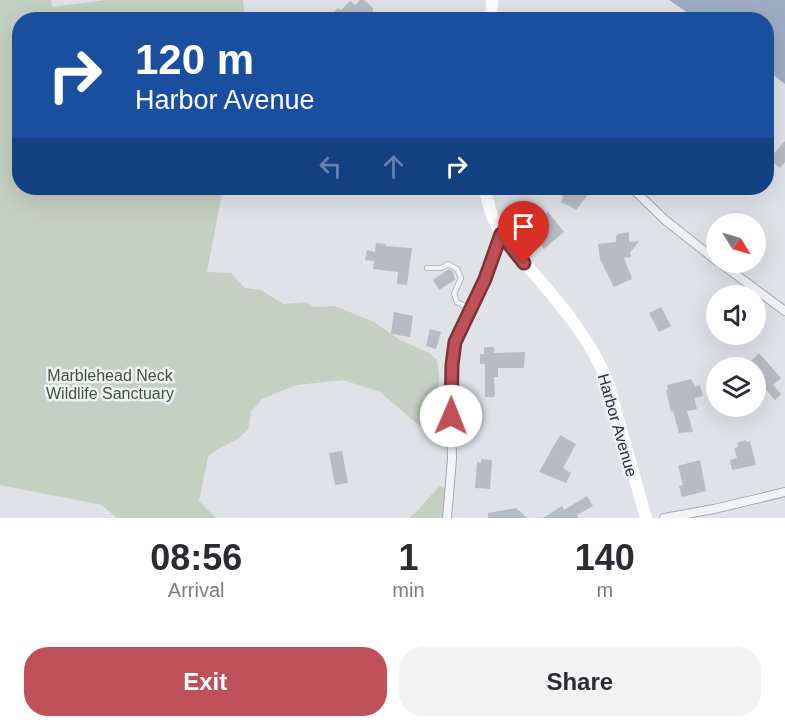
<!DOCTYPE html>
<style>
:root{--surface:#fff;--page:#f2f2f3;--text:#2b2b33;--muted:#7c7c81;--accent:#c05058}
body{margin:0;font-family:Helvetica,sans-serif;background:var(--page);color:var(--text);height:100vh;display:flex;flex-direction:column;font-size:22px;white-space:nowrap}
*{box-sizing:border-box;margin:0}
p{font-size:20px;color:var(--muted)}
.icon{flex:none;width:33px;height:33px;fill:none;stroke:currentColor;stroke-width:2;stroke-linecap:round;stroke-linejoin:round}
.map{position:relative;height:518px;overflow:hidden}
.details{display:flex;flex-direction:column;background:var(--surface);flex:1}
.details>*{flex:none}
.banner{position:absolute;left:12px;top:12px;width:762px;height:183px;border-radius:24px;box-shadow:0 6px 24px #0002;background:#1a4fa0;color:#fff;overflow:hidden}
.needle{width:39px;rotate:127deg}
.buttons{position:absolute;left:706px;top:213px;display:grid;gap:12px}
.buttons a{display:grid;place-items:center;width:60px;height:60px;border-radius:50%;background:var(--surface);box-shadow:0 6px 24px #0002;font-size:30px}
.pin{position:absolute;display:grid;place-items:center;width:51px;height:51px;color:#fff;margin:-62px -26px;border-radius:50% 50% 50% 0;rotate:-45deg;box-shadow:0 0 6px #0007}
.pin .icon{rotate:45deg}
.me{position:absolute;width:66px;margin:-33px;rotate:1deg;stroke-linejoin:round;filter:drop-shadow(0 0 4px #0008)}
.turn{display:flex;align-items:center;gap:21px;height:126px;padding:0 24px;font-size:27px}
.turn .icon{width:78px;height:78px;stroke-width:2.5}
.turn b{display:block;font-size:42px;line-height:51px}
.lanes{display:flex;align-items:center;height:57px;padding:0 24px;background:#0003;justify-content:center;gap:30px;direction:ltr}
.lanes .off{opacity:.35}
.eta{display:flex;justify-content:space-evenly;align-items:center;height:102px;text-align:center}
.eta b{font-size:36px;font-weight:700;line-height:42px}
.primary-button{display:flex;gap:12px;margin-top:auto;padding:12px 24px}
.primary-button a{flex:1;height:69px;border-radius:24px;background:var(--accent);color:#fff;font-size:24px;font-weight:700;line-height:69px;text-align:center}
.primary-button a+a{background:var(--page);color:var(--text)}
.map>svg:first-child{display:block}
.green{fill:#c4d0c1}
.water{fill:#9eadc3}
.building{fill:#b7bbc3}
.lines{fill:none;stroke-linecap:round;stroke-linejoin:round}
.service-casing{stroke:#a5a9b0;stroke-width:6}
.minor-casing{stroke:#a5a9b0;stroke-width:10}
.service{stroke:#f2f3f6;stroke-width:4.5}
.minor{stroke:#f2f3f6;stroke-width:8}
.secondary{stroke:#fff;stroke-width:12}
.route-casing{stroke:#7d3439;stroke-width:15}
.route{stroke:#c05058;stroke-width:10}
.labels{text-anchor:middle;stroke-width:5;stroke-linejoin:round;paint-order:stroke}
.park-label{font-size:16px;fill:#3c5738;stroke:#eef1f5}
.street-label{font-size:16px;fill:#2a2f3c;stroke:#eef1f5}
</style>
<div class="map">
<svg width="785" height="518" viewBox="0 0 785 518">
<rect width="100%" height="100%" fill="#dfe2e7"/>
<g class="green">
<path d="M0,0H51L52,7L106,0H243L245,19L20,20V188H223L207,272L231,273L245,288L261,290L283,304L306,302L314,307L335,306L374,322L400,340L429,353L437,360L439,376L438,408L448,416L447,438L443,440L416,423L380,392L343,380L297,385L262,399L251,412L248,429L238,439L215,451L208,457L199,501L216,518H117L102,505L0,485Z"/>
<path d="M440,486L446,488L450,498L442,518H409C421,509 429,496 440,486Z"/>
</g>
<path class="water" d="M669,0H785V84L767,70L766,20L697,19Z"/>
<g class="building">
<path d="M360,0H364L373,8V12L358,20H331L334,17L332,14L338,8L341,10L350,1L355,5Z"/>
<path d="M785,141V162L780,168L769,159Z"/>
<path d="M566,188H593L576,210L568,205L561,203L563,196L561,193Z"/>
<path d="M548,212L564,232L544,249L528,228L536,218Z"/>
<path d="M629,232V242L639,241L630,253L631,257L624,258L632,279L614,287L600,259L598,244L616,242V236L618,234Z"/>
<path d="M376,243L386,244L385,246L412,248L407,285L397,284L398,272L373,269L374,261L365,260L367,250L375,252Z"/>
<path d="M449,269L453,272L455,280L439,290L433,280Z"/>
<path d="M661,307L671,326L659,332L649,313Z"/>
<path d="M394,312L413,316L410,337L391,334Z"/>
<path d="M430,329L441,332L436,349L426,346Z"/>
<path d="M484,347H494V353L525,352L524,368H498V377H494L495,397H485V364H480V354H484Z"/>
<path d="M759,353L781,378L773,385L781,394L775,400L756,379V368H753L749,363Z"/>
<path d="M691,379L695,387L700,385L703,396L694,398L697,409L687,411L693,432L679,433L673,411L671,412L666,390H668L667,385Z"/>
<path d="M560,435L576,444L563,468L571,473L566,483L539,472Z"/>
<path d="M746,440V442L750,441L756,465L732,470L730,460L737,458L734,448L738,447L737,443Z"/>
<path d="M342,451L348,483L335,485L329,453Z"/>
<path d="M481,459L492,460L490,489L475,488L477,462L481,463Z"/>
<path d="M700,460L706,491L682,497L679,486L683,485L678,466Z"/>
<path d="M587,496L593,506L577,515L578,518H543L562,506L564,510Z"/>
<path d="M516,508L527,518H488V513Z"/>
</g>
<g class="lines">
<g class="service-casing">
<path id="service" d="M427,268H441L448,264L457,269L461,278L454,294L457,302L470,309"/>
</g>
<g class="minor-casing">
<g id="minor">
<path d="M632,188L665,220L717,261"/>
<path d="M719,262L785,311"/>
<path d="M447,518L452,459L451,416L453,353L460,330L485,279L501,234"/>
<path d="M664,518L714,509L785,492"/>
</g>
</g>
<use href="#service" class="service"/>
<use href="#minor" class="minor"/>
<g class="secondary">
<path d="M491,20L492,0"/>
<path d="M484,188L492,216L501,234C539,282 586,326 608,383L646,518"/>
</g>
</g>
<g class="lines">
<g class="route-casing">
<path id="route" d="M451,416L452,365L455,342L485,279L501,234L524,263"/>
</g>
<use href="#route" class="route"/>
</g>
<g class="labels">
<g class="park-label">
<text x="110" y="381">Marblehead Neck<tspan x="110" dy="18">Wildlife Sanctuary</tspan></text>
</g>
<g class="street-label">
<text transform="translate(618 425) rotate(74)" y="6">Harbor Avenue</text>
</g>
</g>
</svg>
<div class="buttons">
<a><svg class="needle" viewBox="-14 -14 28 28"><path d="M0-13l5 13h-10z" fill="#e53935"/><path d="M0 13l5-13h-10z" fill="#7c7c81"/></svg></a>
<a><svg class="icon" aria-label="sound" viewBox="0 0 24 24"><path d="M4 9h4l5-4v14l-5-4H4zM17 9q2 3 0 6"/></svg></a>
<a><svg class="icon" aria-label="layers" viewBox="0 0 24 24"><path d="M12 4l9 5-9 5-9-5zM3 14l9 5 9-5"/></svg></a>
</div>
<div class="pin" style="left:524px;top:263px;background:#d93025"><svg class="icon" aria-label="arrive" viewBox="0 0 24 24"><path d="M6 21V4h12l-3 4 3 4H6"/></svg></div>
<svg class="me" style="left:451px;top:416px" viewBox="-20 -20 40 40"><circle r="19" fill="#fff"/><path d="M0-13L10 11 0 6-10 11z" fill="#c05058"/></svg>
<div class="banner">
<div class="turn"><svg class="icon" aria-label="right" viewBox="0 0 24 24"><path d="M7 20v-9h11M14 6l5 5-5 5"/></svg><div><b>120 m</b>Harbor Avenue</div></div>
<div class="lanes"><svg class="icon off" aria-label="left" viewBox="0 0 24 24"><path d="M17 20v-9H6M10 6l-5 5 5 5"/></svg><svg class="icon off" aria-label="ahead" viewBox="0 0 24 24"><path d="M12 20V5M6 11l6-6 6 6"/></svg><svg class="icon" aria-label="right" viewBox="0 0 24 24"><path d="M7 20v-9h11M14 6l5 5-5 5"/></svg></div>
</div>
</div>
<section class="details">
<div class="eta">
<div><b>08:56</b><p>Arrival</p></div>
<div><b>1</b><p>min</p></div>
<div><b>140</b><p>m</p></div>
</div>
<div class="primary-button"><a>Exit</a><a>Share</a></div>
</section>
